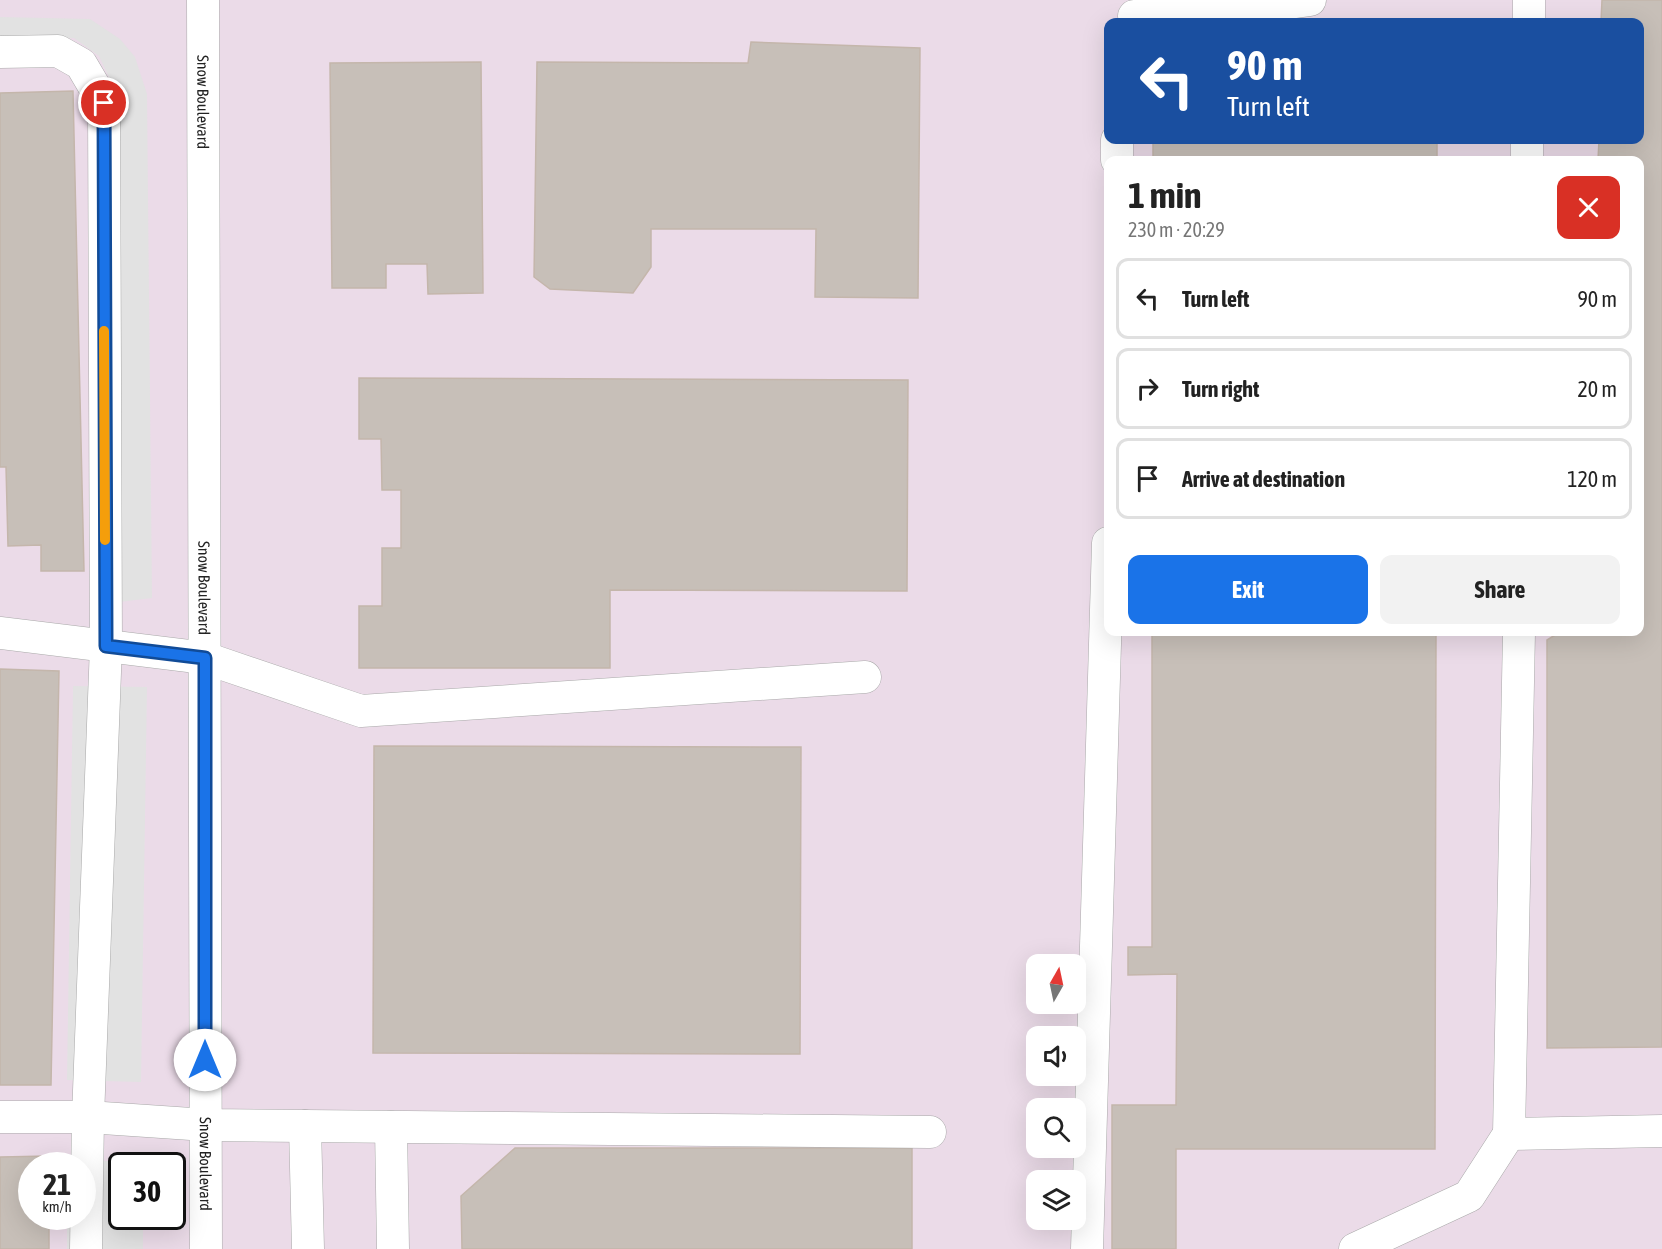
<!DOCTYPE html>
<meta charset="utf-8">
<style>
:root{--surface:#fff;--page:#f2f2f2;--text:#222;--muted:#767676;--line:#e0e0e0;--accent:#1a73e8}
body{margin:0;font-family:"Asap Condensed",sans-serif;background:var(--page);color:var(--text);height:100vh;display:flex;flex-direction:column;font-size:22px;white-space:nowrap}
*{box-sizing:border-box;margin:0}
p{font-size:20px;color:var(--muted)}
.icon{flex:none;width:33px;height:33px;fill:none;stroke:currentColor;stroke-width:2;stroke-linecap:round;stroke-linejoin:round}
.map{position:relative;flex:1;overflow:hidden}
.sheet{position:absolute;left:1104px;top:156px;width:540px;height:480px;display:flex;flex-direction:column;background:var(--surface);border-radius:12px;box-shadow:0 6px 24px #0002}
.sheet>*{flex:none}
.banner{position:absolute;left:1104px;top:18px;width:540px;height:126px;border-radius:12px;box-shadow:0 6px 24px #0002;background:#1a4fa0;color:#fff;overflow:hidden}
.needle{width:39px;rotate:9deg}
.fabs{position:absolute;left:1026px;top:954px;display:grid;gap:12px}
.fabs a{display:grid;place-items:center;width:60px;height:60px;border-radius:12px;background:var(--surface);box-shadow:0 6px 24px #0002;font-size:30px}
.speed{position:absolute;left:18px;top:1152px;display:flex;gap:12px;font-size:30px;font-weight:700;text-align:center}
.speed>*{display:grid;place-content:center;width:78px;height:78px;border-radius:50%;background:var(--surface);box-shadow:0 6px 24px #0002;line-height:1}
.speed small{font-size:15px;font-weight:400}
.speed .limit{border:3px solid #111;border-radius:9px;background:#fff;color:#111}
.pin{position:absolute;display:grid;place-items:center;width:51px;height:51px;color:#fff;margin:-26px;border:3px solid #fff;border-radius:50%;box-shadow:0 2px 6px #0007}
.me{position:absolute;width:66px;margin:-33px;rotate:0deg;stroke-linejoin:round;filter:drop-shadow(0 0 4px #0008)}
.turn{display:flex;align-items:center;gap:21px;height:126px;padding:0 24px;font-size:27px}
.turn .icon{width:78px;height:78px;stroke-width:2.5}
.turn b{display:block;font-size:42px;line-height:51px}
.round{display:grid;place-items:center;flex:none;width:63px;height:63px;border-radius:12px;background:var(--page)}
.headline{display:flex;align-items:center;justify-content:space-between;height:102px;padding:0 24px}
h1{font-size:36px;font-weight:700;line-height:45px}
.primary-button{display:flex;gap:12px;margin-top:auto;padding:12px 24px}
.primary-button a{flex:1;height:69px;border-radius:12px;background:var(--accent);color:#fff;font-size:24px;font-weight:700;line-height:69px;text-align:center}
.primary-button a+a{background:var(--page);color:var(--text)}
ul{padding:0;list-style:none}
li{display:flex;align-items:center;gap:18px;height:81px;margin:0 12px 9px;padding:0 12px;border:3px solid var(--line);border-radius:12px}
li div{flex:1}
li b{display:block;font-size:22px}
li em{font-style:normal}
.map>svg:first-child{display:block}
.industrial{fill:#ebdbe8;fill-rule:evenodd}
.parking{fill:#e2e2e2}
.building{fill:#c7bfb8;stroke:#c4b6ab;stroke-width:1.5}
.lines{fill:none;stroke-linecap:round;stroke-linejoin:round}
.minor-casing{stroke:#a9a9a9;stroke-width:33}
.minor{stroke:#fff;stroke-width:32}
.route-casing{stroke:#114b97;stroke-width:15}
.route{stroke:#1a73e8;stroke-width:10}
.slow{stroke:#f59e0b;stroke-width:10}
.labels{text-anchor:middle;stroke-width:6;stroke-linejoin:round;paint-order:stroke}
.street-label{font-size:16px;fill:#222;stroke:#fff}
</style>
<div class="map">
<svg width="1662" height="1249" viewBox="0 0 1662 1249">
<rect width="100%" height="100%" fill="#f2efe9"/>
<path class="industrial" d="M0,0H1662V1249H0ZM1108,22H1640V140H1108ZM1108,160H1640V632H1108ZM1036,964H1076V1004H1036ZM1036,1036H1076V1076H1036ZM1036,1108H1076V1148H1036ZM32,1166H82V1216H32ZM122,1166H172V1216H122ZM1036,1180H1076V1220H1036Z"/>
<g class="parking">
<path d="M0,17L90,19L120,39L135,57L147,94L152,598L111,603L120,101L99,56L74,38L0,40Z"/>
<path d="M73,686L147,687L141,1082L67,1080Z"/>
<path d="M68,1161H144V1165L122,1166V1216L143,1217V1249H67V1217L82,1216V1166L68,1165Z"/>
</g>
<g class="building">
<path d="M1602,0H1662V1047L1547,1048V640L1560,632H1640V160H1598L1599,140H1640V22H1601Z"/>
<path d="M751,42L920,48L918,298L815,297L816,229H651V267L633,293L550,289L534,277L537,62L748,63Z"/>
<path d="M481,62L483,293L428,294L427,264H386V288H332L330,63Z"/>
<path d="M73,91L84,571H41V545L8,546L6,467H0V93Z"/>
<rect x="1153" y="140" width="284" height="20"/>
<path d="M359,378L908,380L907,591L610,590V668H359V606H382V548H401V490H382L381,439H359Z"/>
<path d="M1152,632H1436L1435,1149H1176V1249H1112V1105H1176L1177,974L1128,975V947H1152Z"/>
<path d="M0,669L59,671L51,1085H0Z"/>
<path d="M374,746L801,747L800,1054L373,1053Z"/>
<path d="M515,1148H912V1249H462L461,1196Z"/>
<path d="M49,1156V1166H32V1216H49V1249H0V1157Z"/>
</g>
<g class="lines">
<g class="minor-casing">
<g id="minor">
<path id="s1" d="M203,0L206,1249"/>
<path d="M1134,16L1211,14L1310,0"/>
<path d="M1529,22V0"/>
<path d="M0,52L58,51L81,64L104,103L106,646L88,1117L86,1249"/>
<path d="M1117,160V140"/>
<path d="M1527,160V140"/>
<path d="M1519,632L1509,1134L1662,1131"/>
<path d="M0,633L205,658L361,711L865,677"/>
<path d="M0,1117H88L206,1125L930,1132"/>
<path d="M305,1126L308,1249"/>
<path d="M391,1127L393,1249"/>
<path d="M1087,1249L1108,543"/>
<path d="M1355,1249L1469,1196L1509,1134"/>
</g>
</g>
<use href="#minor" class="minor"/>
</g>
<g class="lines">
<g class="route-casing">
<path id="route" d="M104,103L106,646L205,658V1060"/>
</g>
<use href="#route" class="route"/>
<path class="slow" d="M104,331L105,540"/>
</g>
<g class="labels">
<g class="street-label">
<text dy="6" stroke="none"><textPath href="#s1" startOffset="102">Snow Boulevard</textPath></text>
<text dy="6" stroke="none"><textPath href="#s1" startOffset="588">Snow Boulevard</textPath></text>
<text dy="6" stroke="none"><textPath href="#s1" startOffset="1164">Snow Boulevard</textPath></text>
</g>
</g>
</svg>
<div class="fabs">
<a><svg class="needle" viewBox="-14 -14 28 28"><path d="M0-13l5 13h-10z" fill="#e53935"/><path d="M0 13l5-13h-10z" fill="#767676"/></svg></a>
<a><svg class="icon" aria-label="sound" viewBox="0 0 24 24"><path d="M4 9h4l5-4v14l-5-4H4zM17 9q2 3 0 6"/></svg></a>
<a><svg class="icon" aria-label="search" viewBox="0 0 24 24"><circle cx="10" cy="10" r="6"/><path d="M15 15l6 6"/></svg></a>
<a><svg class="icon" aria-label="layers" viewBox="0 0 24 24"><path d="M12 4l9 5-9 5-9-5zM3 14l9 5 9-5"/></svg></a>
</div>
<div class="speed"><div>21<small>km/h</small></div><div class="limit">30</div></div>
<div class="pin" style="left:104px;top:103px;background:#d93025"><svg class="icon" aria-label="arrive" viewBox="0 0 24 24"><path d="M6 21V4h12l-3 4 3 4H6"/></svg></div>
<svg class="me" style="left:205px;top:1060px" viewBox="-20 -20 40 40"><circle r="19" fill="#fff"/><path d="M0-13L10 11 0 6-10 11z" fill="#1a73e8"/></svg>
<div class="banner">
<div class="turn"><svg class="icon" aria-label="left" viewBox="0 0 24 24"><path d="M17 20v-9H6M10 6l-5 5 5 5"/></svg><div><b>90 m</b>Turn left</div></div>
</div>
<section class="sheet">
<div class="headline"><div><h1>1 min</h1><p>230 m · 20:29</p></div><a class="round" style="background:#d93025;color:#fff"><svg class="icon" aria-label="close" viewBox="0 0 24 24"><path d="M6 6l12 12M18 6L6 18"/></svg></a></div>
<ul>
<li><svg class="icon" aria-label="left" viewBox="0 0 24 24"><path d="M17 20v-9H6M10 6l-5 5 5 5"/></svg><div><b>Turn left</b></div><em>90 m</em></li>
<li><svg class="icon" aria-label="right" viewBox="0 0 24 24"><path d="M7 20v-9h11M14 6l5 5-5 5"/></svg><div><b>Turn right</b></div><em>20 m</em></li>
<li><svg class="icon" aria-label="arrive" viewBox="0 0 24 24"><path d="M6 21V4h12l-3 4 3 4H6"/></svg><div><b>Arrive at destination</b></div><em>120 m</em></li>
</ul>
<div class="primary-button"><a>Exit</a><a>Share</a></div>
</section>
</div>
